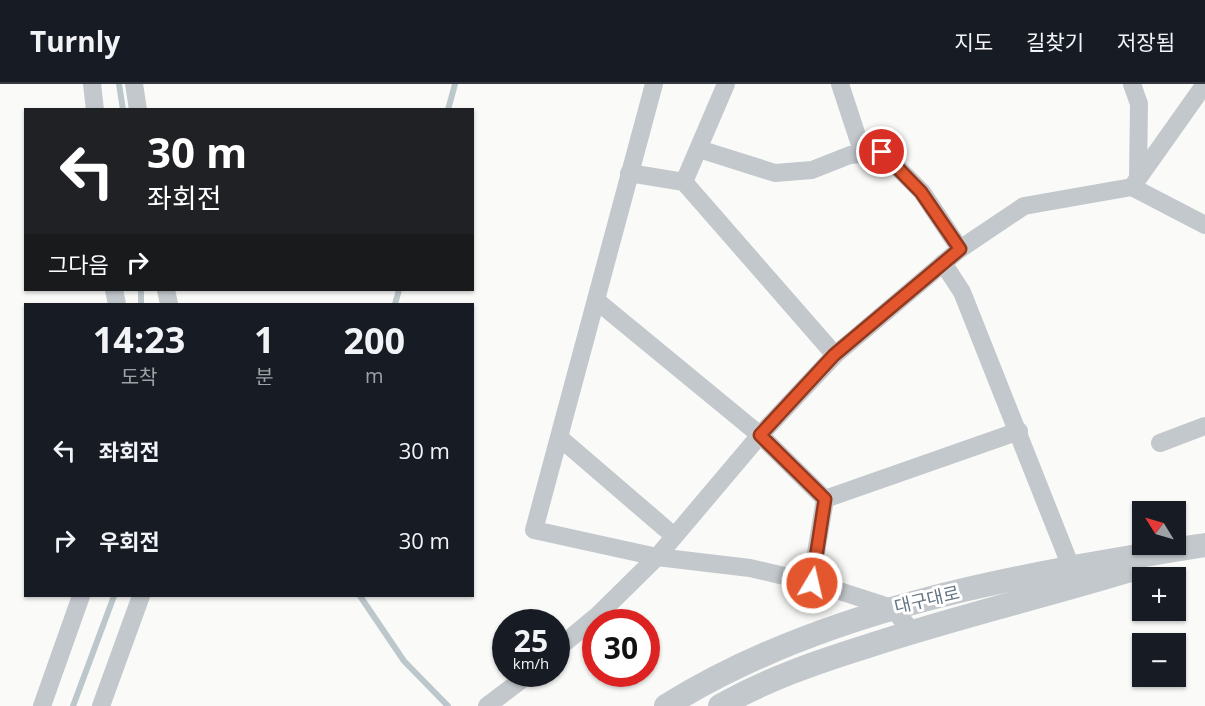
<!DOCTYPE html>
<html lang="ko">
<meta charset="utf-8">
<style>
:root{--surface:#171b24;--page:#20242c;--text:#f1f3f6;--muted:#9ea1a6;--line:#363941}
body{margin:0;font-family:"Open Sans","Noto Sans KR",sans-serif;background:var(--page);color:var(--text);height:100vh;display:flex;flex-direction:column;font-size:22px;white-space:nowrap}
*{box-sizing:border-box;margin:0}
p{font-size:20px;color:var(--muted)}
.icon{flex:none;width:33px;height:33px;fill:none;stroke:currentColor;stroke-width:2;stroke-linecap:round;stroke-linejoin:round}
.map{position:relative;flex:1;overflow:hidden}
.sheet{position:absolute;left:24px;top:219px;width:450px;height:294px;display:flex;flex-direction:column;background:var(--surface);border-radius:0px;box-shadow:0 2px 4px #0004}
.sheet>*{flex:none}
.hud{position:absolute;left:24px;top:24px;width:450px;height:183px;border-radius:0px;box-shadow:0 2px 4px #0004;background:#202124;color:#fff;overflow:hidden}
.needle{width:39px;rotate:307deg}
.tools{position:absolute;left:1132px;top:417px;display:grid;gap:12px}
.tools a{display:grid;place-items:center;width:54px;height:54px;border-radius:0px;background:var(--surface);box-shadow:0 2px 4px #0004;font-size:30px}
.speed{position:absolute;left:492px;top:525px;display:flex;gap:12px;font-size:30px;font-weight:700;text-align:center}
.speed>*{display:grid;place-content:center;width:78px;height:78px;border-radius:50%;background:var(--surface);box-shadow:0 2px 4px #0004;line-height:1}
.speed small{font-size:15px;font-weight:400}
.speed .limit{border:9px solid #d22;background:#fff;color:#111}
.pin{position:absolute;display:grid;place-items:center;width:51px;height:51px;color:#fff;margin:-26px;border:3px solid #fff;border-radius:50%;box-shadow:0 2px 6px #0007}
.me{position:absolute;width:66px;margin:-33px;rotate:9deg;stroke-linejoin:round;filter:drop-shadow(0 0 4px #0008)}
.turn{display:flex;align-items:center;gap:21px;height:126px;padding:0 24px;font-size:27px}
.turn .icon{width:78px;height:78px;stroke-width:2.5}
.turn b{display:block;font-size:42px;line-height:51px}
.then{display:flex;align-items:center;height:57px;padding:0 24px;background:#0003;gap:12px;font-size:22px}
.eta{display:flex;justify-content:space-evenly;align-items:center;height:102px;text-align:center}
.eta b{font-size:36px;font-weight:700;line-height:42px}
ul{padding:0;list-style:none}
li{display:flex;align-items:center;gap:18px;height:90px;padding:0 24px}
li div{flex:1}
li b{display:block;font-size:22px}
li em{font-style:normal}
header{display:flex;align-items:center;gap:36px;box-sizing:border-box;height:84px;padding:0 30px;background:var(--surface);border-bottom:2px solid var(--line)}
header strong{font-size:28px}
nav{display:flex;gap:33px;margin-inline-start:auto;font-size:21px}
.map>svg:first-child{display:block}
.lines{fill:none;stroke-linecap:round;stroke-linejoin:round}
.stream{stroke:#bbc7cb;stroke-width:6}
.minor{stroke:#c3c8cc;stroke-width:18}
.tertiary{stroke:#c3c8cc;stroke-width:24}
.route-casing{stroke:#94391e;stroke-width:15}
.route{stroke:#e4572e;stroke-width:10}
.labels{text-anchor:middle;stroke-width:6;stroke-linejoin:round;paint-order:stroke}
.street-label{font-size:18px;fill:#657683;stroke:#fff}
</style>
<header>
<strong>Turnly</strong>
<nav><a>지도</a><a>길찾기</a><a>저장됨</a></nav>
</header>
<div class="map">
<svg width="1205" height="622" viewBox="0 0 1205 622">
<rect width="100%" height="100%" fill="#fafaf8"/>
<g class="lines">
<g class="stream">
<path d="M119,0L123,26"/>
<path d="M448,26L455,0"/>
<path d="M141,220V206"/>
<path d="M395,220L399,206"/>
<path d="M360,512L404,577L448,622"/>
<path d="M73,622L114,512"/>
</g>
<g class="minor">
<path d="M92,0L95,26"/>
<path d="M134,0L138,26"/>
<path d="M654,0L534,446L657,473L750,484L818,500L892,524L912,547"/>
<path d="M840,0L863,70"/>
<path d="M1132,0L1139,20L1138,94"/>
<path d="M699,65L775,89L812,86L850,71L882,68L922,108L960,165"/>
<path d="M629,89L684,98L835,271"/>
<path d="M684,98L726,0"/>
<path d="M1132,103L1205,141"/>
<path d="M943,179L962,208L1071,483"/>
<path d="M114,206L117,220"/>
<path d="M166,206L169,220"/>
<path d="M597,217L760,351L825,415L811,499"/>
<path d="M560,354L674,452"/>
<path d="M1160,359L1205,342"/>
<path d="M825,415L1019,347"/>
<path d="M556,566L598,531L657,473L760,351L835,271L960,165L1024,122L1132,103L1205,0"/>
<path d="M42,622L81,512"/>
<path d="M101,622L141,512"/>
<path d="M487,622L529,590"/>
</g>
<g class="tertiary">
<path d="M666,622C826,522 1021,491 1205,461"/>
<path d="M720,622C767,595 817,578 868,562C953,534 1041,513 1127,487"/>
</g>
</g>
<g class="lines">
<g class="route-casing">
<path id="route" d="M812,499L825,415L760,351L834,271L960,165L921,108L882,68"/>
</g>
<use href="#route" class="route"/>
</g>
<g class="labels">
<g class="street-label">
<text transform="translate(927 516) rotate(-13)" y="6">대구대로</text>
</g>
</g>
</svg>
<div class="tools">
<a><svg class="needle" viewBox="-14 -14 28 28"><path d="M0-13l5 13h-10z" fill="#e53935"/><path d="M0 13l5-13h-10z" fill="#9ea1a6"/></svg></a>
<a>+</a>
<a>−</a>
</div>
<div class="speed"><div>25<small>km/h</small></div><div class="limit">30</div></div>
<div class="pin" style="left:882px;top:68px;background:#d93025"><svg class="icon" aria-label="arrive" viewBox="0 0 24 24"><path d="M6 21V4h12l-3 4 3 4H6"/></svg></div>
<svg class="me" style="left:812px;top:499px" viewBox="-20 -20 40 40"><circle r="17" fill="#e4572e" stroke="#fff" stroke-width="3"/><path d="M0-11L8 9 0 5-8 9z" fill="#fff"/></svg>
<div class="hud">
<div class="turn"><svg class="icon" aria-label="left" viewBox="0 0 24 24"><path d="M17 20v-9H6M10 6l-5 5 5 5"/></svg><div><b>30 m</b>좌회전</div></div>
<div class="then">그다음<svg class="icon" aria-label="right" viewBox="0 0 24 24"><path d="M7 20v-9h11M14 6l5 5-5 5"/></svg></div>
</div>
<section class="sheet">
<div class="eta">
<div><b>14:23</b><p>도착</p></div>
<div><b>1</b><p>분</p></div>
<div><b>200</b><p>m</p></div>
</div>
<ul>
<li><svg class="icon" aria-label="left" viewBox="0 0 24 24"><path d="M17 20v-9H6M10 6l-5 5 5 5"/></svg><div><b>좌회전</b></div><em>30 m</em></li>
<li><svg class="icon" aria-label="right" viewBox="0 0 24 24"><path d="M7 20v-9h11M14 6l5 5-5 5"/></svg><div><b>우회전</b></div><em>30 m</em></li>
</ul>
</section>
</div>
